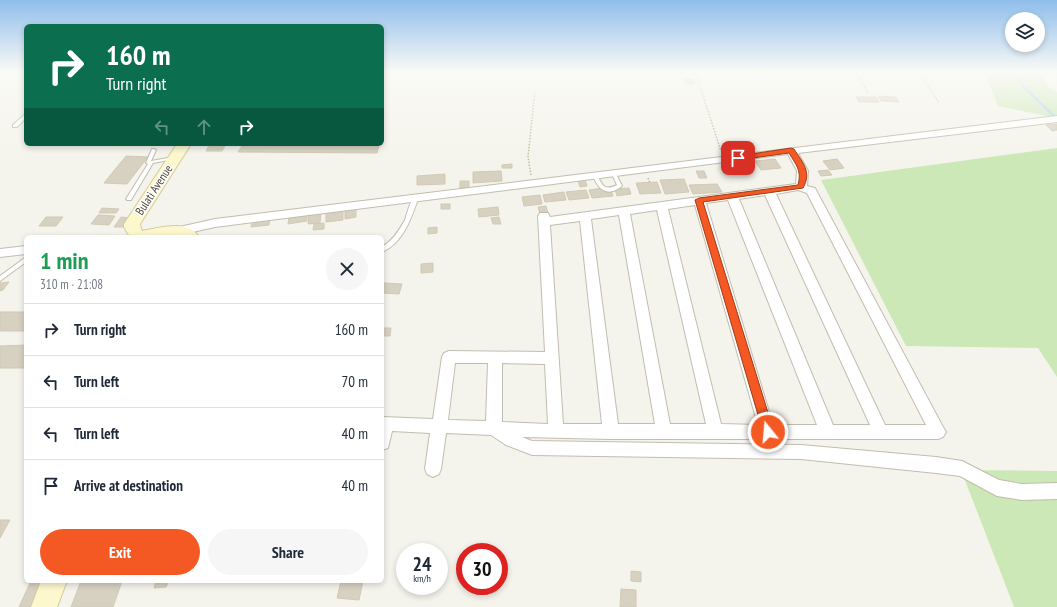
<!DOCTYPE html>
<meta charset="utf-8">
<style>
:root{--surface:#fff;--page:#f6f6f7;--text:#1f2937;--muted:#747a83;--line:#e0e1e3;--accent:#f55923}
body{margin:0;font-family:"PT Sans Narrow",sans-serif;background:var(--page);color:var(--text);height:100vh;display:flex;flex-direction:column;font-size:15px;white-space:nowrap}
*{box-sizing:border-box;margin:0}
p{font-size:13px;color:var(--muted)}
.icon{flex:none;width:22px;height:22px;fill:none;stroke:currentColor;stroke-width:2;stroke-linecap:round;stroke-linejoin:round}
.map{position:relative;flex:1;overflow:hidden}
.side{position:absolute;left:24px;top:235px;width:360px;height:348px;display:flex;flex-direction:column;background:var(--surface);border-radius:6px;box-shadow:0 2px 6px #0003}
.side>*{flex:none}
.banner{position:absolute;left:24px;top:24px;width:360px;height:122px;border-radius:6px;box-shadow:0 2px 6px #0003;background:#0b6e4f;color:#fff;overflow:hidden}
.controls{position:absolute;left:1005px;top:12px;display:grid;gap:8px}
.controls a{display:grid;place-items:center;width:40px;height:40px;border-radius:50%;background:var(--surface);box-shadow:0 2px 6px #0003;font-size:20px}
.speed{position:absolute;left:396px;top:543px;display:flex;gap:8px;font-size:20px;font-weight:700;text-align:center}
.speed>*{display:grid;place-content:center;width:52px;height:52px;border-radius:50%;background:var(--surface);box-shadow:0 2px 6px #0003;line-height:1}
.speed small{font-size:10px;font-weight:400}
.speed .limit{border:6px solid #d22;background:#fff;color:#111}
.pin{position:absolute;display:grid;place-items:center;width:34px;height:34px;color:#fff;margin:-17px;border-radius:8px;box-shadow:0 2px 6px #0006}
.me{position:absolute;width:44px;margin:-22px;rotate:343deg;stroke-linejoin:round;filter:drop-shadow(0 0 3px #0008)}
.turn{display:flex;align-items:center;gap:14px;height:84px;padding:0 16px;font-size:18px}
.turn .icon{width:52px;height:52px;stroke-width:2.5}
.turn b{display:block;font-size:28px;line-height:34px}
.lanes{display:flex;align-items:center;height:38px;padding:0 16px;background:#0003;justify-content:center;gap:20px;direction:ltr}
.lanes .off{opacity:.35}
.round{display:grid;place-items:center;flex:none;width:42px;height:42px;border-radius:21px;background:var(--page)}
.head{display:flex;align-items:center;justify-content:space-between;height:68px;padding:0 16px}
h1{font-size:24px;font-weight:600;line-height:30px;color:#1e9e55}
.action{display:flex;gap:8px;margin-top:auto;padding:8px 16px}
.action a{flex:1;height:46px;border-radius:24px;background:var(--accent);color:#fff;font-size:16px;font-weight:600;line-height:46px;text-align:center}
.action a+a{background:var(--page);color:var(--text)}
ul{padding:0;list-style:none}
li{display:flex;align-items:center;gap:12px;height:52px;padding:0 16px;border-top:1px solid var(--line)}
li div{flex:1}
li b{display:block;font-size:15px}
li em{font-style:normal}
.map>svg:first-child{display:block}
.green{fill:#cce8b6}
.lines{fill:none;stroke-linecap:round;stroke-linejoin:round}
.stream{stroke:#aaccf0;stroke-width:2.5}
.building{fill:#d7d1c1;stroke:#d2c9b4}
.lane-casing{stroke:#c1bdae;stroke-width:2}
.street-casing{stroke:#c1bdae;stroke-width:2}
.secondary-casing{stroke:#d4cb9c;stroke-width:2}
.path{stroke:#c3baa0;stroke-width:1.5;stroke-dasharray:1.5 1.5;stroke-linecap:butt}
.lane{fill:#fff;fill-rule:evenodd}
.street{fill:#fff;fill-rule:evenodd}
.secondary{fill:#fdf7ce;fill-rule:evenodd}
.route{fill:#f55923;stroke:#9f3a17}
.labels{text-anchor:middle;stroke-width:3;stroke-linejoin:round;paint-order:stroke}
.street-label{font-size:12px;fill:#4a4539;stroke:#fff}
</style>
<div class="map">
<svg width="1057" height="607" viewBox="0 0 1057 607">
<rect width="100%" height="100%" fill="#f5f4ec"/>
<g class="green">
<path d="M984,71H1039L1049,87L1057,92V116L1052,117L998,106Z"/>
<path d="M1057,148V377L1038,348L906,346L821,180Z"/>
<path d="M961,470L1057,471V607H1014Z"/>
</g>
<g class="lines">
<path class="stream" d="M1015,71L1023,86L1057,119"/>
</g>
<g class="building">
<path d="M684,79H693L695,84H686Z"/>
<path d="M878,96L896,97L899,102L881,101Z"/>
<path d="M856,97H876L879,102H859Z"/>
<path d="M1057,124V130L1052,131L1046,125Z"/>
<path d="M210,144H226L222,151H206Z"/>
<path d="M242,146H379L377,153L238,152Z"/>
<path d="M126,156L148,157L127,184L104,183Z"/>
<path d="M775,159L781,168L761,170L755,161Z"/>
<path d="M837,159L844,168L830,170L823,161Z"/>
<path d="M512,164V168H502V165Z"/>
<path d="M828,170L832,175L821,176L818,171Z"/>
<path d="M501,171L502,181L473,183V172Z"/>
<path d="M696,171H704L707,178H699Z"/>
<path d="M445,174V184L417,185V176Z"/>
<path d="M684,179L689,192L665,194L660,180Z"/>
<path d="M585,180L587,186L580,187L578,181Z"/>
<path d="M460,181H469V187L460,188Z"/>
<path d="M657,182L661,193L640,194L636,183Z"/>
<path d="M717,184L722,192L693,194L689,185Z"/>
<path d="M610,187L613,196L592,198L589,190Z"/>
<path d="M629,188L631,194L617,196L615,189Z"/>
<path d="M586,190L589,198L569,200L566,192Z"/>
<path d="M564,192L566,200L545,202L543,195Z"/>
<path d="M540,195L542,204L524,206L522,197Z"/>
<rect x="441" y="204" width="9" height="5"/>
<path d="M546,206L548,213L540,214L538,207Z"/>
<path d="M498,207L499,215L479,217L478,209Z"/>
<path d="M102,208L119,209L116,213H99Z"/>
<path d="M343,209V220L326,222V211Z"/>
<path d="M356,209V217L345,219V210Z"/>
<path d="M321,211L320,223L308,224L309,213Z"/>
<path d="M307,214V221L288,224L289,216Z"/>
<path d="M98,215L115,216L109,225L91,224Z"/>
<path d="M46,217H63L56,226H39Z"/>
<path d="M121,217L133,218L126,227H114Z"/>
<path d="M499,217L501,224H493L491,218Z"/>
<path d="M270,218L269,225L251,227L253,220Z"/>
<path d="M324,223V229L313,230L314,224Z"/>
<path d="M437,227V233L428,234V228Z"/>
<path d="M433,263V272L421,273V264Z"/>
<path d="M9,282L3,290L0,291V283Z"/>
<path d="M384,283L402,284L399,294L382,293Z"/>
<rect x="0" y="312" width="26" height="19"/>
<path d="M382,328H391L390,336H382Z"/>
<path d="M26,345V368H0V346Z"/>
<path d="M0,520H10L0,538Z"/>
<path d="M631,571L641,572V582L631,581Z"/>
<path d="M31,581H57L45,607H19Z"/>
<path d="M81,581H122L113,607H71Z"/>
<path d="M156,581H169L166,587L154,588Z"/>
<path d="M341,581H363L359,600L337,598Z"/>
<path d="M621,589L636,590V607H620Z"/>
</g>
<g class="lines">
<g class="lane-casing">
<g id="lane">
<path d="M24,115H26V118L17,127H13V125Z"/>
<path d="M152,149H154L156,150L151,161L174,157L176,158L174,159L153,163L131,200H127L126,199L148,164L146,163Z"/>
<path d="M614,172L616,174L622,186C608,197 599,191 593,176V175H597C603,186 604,191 617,185L612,174Z"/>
<path d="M415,197L418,199C411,219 403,243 382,252V247C392,241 399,231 405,220C407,214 410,200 415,197Z"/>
<path d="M26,257V262L0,281V276Z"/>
</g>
</g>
<g class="street-casing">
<g id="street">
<path d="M1057,116V122L798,153L808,171L807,186L815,188L816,190L943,427L946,432L943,437L938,439H611L522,437L532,441L801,445L936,457L962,461L999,480L1022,484L1057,483V499L1022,500L997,496L960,476L936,473L801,459L532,455L506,445L491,435L446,433L441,469L439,474L433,477L427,474L425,469L430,433L392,431L388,448L382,450V417L433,419L442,357L444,353L449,351L545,352L538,216L540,213H548L550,217L796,184L797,171L788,154L215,227L179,235L175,234L173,231L175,228L215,219ZM798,190L807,193L926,425H885L776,194ZM765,195L870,425H833L739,199ZM728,200L817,425H773L706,203ZM695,205L758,425L721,424L668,209ZM657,210L706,424H670L630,214ZM619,215L655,424H618L591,219ZM580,221L602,424H563L550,225ZM455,363H488L486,421L448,420ZM502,363L545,364L548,424L502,422Z"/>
<path d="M26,246V254L0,257V249Z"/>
</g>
</g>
<g class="secondary-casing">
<g id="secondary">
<path d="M177,144H191L140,224L142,231C159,228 188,219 199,237H130L124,227V224Z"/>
<path d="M41,581H67L57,607H31Z"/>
</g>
</g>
<g class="path">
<path d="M695,71L721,151"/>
<path d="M855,71L869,94"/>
<path d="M918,71L939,103"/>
<path d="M1053,71L1057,74"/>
<path d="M531,175L528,157L535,91"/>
<path d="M648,178L650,183"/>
</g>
<use href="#lane" class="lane"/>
<use href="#street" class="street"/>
<use href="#secondary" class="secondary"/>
</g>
<linearGradient id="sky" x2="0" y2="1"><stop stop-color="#8fbeeb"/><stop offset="0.46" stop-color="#fafaf6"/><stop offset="1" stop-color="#fafaf6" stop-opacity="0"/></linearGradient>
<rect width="1057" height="156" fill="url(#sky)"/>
<path class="route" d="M791,148L794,149C803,163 812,172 803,188L703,202L774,432L772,435L768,437L765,435L763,432L695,200L699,198L798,185C802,170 796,165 789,153L738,160L734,158L738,156Z"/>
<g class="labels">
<g class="street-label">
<text transform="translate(154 190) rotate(-57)" y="4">Bulati Avenue</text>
</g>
</g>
</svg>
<div class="controls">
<a><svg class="icon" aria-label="layers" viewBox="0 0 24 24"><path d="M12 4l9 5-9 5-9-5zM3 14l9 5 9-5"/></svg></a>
</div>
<div class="speed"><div>24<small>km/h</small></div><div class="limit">30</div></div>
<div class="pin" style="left:738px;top:158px;background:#d93025"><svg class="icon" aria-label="arrive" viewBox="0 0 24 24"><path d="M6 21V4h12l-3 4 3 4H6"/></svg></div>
<svg class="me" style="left:768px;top:432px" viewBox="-20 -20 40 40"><circle r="17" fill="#f55923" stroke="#fff" stroke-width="3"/><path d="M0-11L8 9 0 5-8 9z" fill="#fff"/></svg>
<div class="banner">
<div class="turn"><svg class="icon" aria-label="right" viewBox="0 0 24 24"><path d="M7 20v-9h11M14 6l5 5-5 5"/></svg><div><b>160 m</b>Turn right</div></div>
<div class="lanes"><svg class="icon off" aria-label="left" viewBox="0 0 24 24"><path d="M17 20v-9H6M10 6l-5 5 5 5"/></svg><svg class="icon off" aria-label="ahead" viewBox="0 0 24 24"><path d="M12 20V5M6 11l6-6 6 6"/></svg><svg class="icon" aria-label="right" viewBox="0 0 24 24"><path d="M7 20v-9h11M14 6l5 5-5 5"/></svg></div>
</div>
<section class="side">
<div class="head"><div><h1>1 min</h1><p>310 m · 21:08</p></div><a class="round"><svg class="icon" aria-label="close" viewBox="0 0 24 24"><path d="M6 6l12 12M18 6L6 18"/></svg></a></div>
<ul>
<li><svg class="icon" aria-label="right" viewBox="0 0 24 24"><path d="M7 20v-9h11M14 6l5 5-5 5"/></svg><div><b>Turn right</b></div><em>160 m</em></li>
<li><svg class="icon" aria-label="left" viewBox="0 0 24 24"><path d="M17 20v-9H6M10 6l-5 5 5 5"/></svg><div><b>Turn left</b></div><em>70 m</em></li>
<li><svg class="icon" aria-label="left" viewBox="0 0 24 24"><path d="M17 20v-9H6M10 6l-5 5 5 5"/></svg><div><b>Turn left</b></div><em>40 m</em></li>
<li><svg class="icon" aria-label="arrive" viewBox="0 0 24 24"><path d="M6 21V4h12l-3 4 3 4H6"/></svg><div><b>Arrive at destination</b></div><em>40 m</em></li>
</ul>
<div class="action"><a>Exit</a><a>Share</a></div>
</section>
</div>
